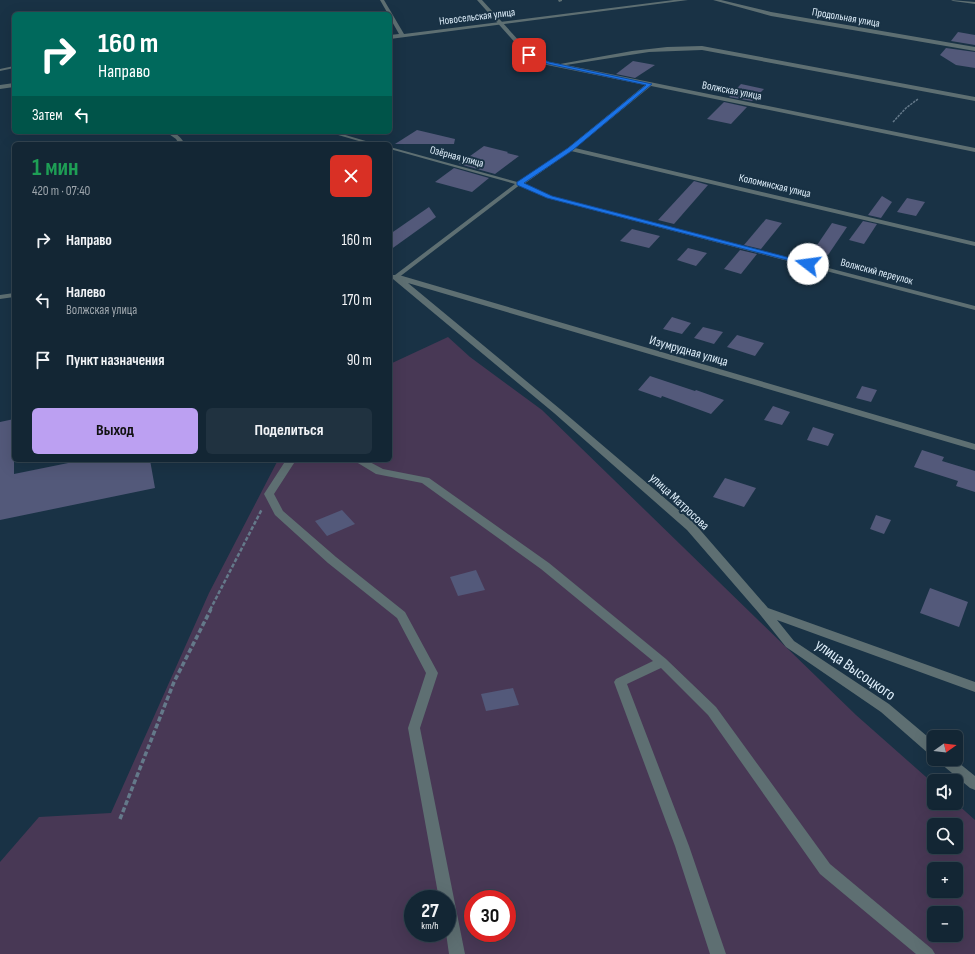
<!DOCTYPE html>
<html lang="ru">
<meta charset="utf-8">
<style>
:root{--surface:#132634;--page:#203240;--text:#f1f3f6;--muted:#9da5ac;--line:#32434f;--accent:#bca0f2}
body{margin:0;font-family:"Sofia Sans Condensed",sans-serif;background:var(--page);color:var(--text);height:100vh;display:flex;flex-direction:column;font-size:15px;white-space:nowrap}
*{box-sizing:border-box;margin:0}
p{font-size:13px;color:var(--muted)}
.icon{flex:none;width:22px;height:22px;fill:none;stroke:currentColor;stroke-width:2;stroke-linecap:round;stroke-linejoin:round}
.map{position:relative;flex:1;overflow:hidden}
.drawer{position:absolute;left:12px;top:142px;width:380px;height:320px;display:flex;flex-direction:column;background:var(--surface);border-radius:6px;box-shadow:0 4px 16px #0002,0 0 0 1px var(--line)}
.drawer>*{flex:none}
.banner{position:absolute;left:12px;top:12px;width:380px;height:122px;border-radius:6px;box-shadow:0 4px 16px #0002,0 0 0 1px var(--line);background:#00695c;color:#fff;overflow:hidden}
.needle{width:26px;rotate:76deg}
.fabs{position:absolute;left:927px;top:730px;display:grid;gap:8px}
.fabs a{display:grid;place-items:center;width:36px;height:36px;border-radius:6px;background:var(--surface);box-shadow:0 4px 16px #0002,0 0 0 1px var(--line);font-size:20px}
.speed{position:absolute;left:404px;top:890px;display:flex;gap:8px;font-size:20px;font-weight:700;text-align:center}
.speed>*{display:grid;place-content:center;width:52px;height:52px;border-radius:50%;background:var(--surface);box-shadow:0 4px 16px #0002,0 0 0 1px var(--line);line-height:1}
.speed small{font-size:10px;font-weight:400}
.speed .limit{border:6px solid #d22;background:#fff;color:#111}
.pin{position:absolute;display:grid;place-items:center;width:34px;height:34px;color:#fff;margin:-17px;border-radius:8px;box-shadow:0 2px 6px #0006}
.me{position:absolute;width:44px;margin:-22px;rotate:285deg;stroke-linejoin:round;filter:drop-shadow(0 0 3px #0008)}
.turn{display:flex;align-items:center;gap:14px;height:84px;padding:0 20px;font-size:18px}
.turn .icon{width:52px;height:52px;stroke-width:2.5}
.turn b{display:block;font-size:28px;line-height:34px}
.then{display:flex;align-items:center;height:38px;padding:0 20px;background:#0003;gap:8px;font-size:15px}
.round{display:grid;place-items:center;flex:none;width:42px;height:42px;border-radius:6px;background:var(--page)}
.summary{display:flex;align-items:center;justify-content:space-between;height:68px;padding:0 20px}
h1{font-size:24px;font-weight:700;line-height:30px;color:#1e9e55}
.cta{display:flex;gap:8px;margin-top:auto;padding:8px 20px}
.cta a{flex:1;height:46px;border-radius:6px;background:var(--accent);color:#111;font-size:16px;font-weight:700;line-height:46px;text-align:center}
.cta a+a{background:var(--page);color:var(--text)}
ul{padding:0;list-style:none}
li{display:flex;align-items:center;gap:12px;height:60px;padding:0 20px}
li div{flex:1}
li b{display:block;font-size:15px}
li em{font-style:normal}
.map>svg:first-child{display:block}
.green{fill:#483855;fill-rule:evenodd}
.building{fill:#53597a}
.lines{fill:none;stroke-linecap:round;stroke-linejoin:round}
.path-far2{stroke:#64798a;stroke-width:1.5;stroke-dasharray:2.5 1;stroke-linecap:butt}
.path-far1{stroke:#64798a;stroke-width:2.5;stroke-dasharray:4 2;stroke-linecap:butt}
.path{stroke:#64798a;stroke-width:3.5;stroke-dasharray:5 2.5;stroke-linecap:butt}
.service{fill:#5e6f72;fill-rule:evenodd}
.minor{fill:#5e6f72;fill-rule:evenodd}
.tertiary{fill:#5e6f72;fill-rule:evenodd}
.route{fill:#1a73e8;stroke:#114b97}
.labels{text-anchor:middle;stroke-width:4;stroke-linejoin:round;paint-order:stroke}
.far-street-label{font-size:11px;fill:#deeefa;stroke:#193245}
.street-label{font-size:13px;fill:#deeefa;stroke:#193245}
.near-street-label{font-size:16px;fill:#deeefa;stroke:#193245}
</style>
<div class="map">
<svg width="975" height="954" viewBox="0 0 975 954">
<rect width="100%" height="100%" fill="#193245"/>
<path class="green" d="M448,337L470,357L542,410L856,715L934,784V803H956L975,820V954H0V862L39,817L111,813L209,593L278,460H390V364ZM934,825H956V847H934ZM934,869H956V891H934ZM413,899H447V933H413ZM473,899H507V933H473ZM934,913H956V935H934Z"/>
<g class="building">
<path d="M958,32L975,35V45L951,41Z"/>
<path d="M946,48L975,52V68L956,65L940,55Z"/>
<path d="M633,61L655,65L635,78L616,74Z"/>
<path d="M741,84L764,89L752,101L729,97Z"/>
<path d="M724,102L747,107L731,124L707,119Z"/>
<path d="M417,130L455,139L454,144H395Z"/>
<path d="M484,146L508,152L507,153L519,156L495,174L459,164Z"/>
<path d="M454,168L489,178L472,192L435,182Z"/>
<path d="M694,181L708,185L674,224L658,220Z"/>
<path d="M882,196L892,202L881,218L868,215Z"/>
<path d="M907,198L925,202L916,216L897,212Z"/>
<path d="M429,207L436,217L390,250V234Z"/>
<path d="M766,219L782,223L761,249L744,245Z"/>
<path d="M863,221L877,224L864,244L849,240Z"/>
<path d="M832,223L847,227L828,255L813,251Z"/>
<path d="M632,229L660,236L649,248L620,241Z"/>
<path d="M688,248L707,253L696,266L677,260Z"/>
<path d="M740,250L757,254L741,274L724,269Z"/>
<path d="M672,317L691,323L682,334L663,329Z"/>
<path d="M703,327L723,332L714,344L694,338Z"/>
<path d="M737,335L764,343L755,356L727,347Z"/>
<path d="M650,376L695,391L696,390L724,400L711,414L662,396L661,398L638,390Z"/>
<path d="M862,386L877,390L871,402L856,398Z"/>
<path d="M773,406L790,412L782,425L764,420Z"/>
<path d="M14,419V474L83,460H150L155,488L0,520V422Z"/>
<path d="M813,427L834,434L828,446L807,440Z"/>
<path d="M922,450L944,457L942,461L975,471V492L956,486L958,481L914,467Z"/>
<path d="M725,478L756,488L744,507L713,497Z"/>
<path d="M342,510L355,524L327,536L315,521Z"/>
<path d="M876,515L891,520L884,534L870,529Z"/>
<path d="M476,570L485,590L458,596L450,577Z"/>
<path d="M930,588L968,602L959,627L920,613Z"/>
<path d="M513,688L519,705L486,711L481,694Z"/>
</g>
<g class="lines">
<path class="path-far2" d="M893,122L906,108L918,99"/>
<path class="path-far1" d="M210,610L262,509"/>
<path class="path" d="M120,819L174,682L211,609"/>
<g class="service">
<path d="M558,0H562V1L559,2Z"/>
<path d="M951,0L975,2V4L953,1Z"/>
<path d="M14,66V68L0,71V69Z"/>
<path d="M328,132H335L376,144H369Z"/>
<path d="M390,147L521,183V184L398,278L390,279V275H395L515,184L390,149Z"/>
<path d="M14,293V297L0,299V295Z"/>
</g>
<g class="minor">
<path d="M477,0H482L531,54L549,62L560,64L632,51L667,47L702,46L975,97V101L702,50L649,52L566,65L975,148V152L651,86L575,148L975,242V246L571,151L524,184L551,196L975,306V310L547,198L517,185V183L568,148L645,85L547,65L527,56Z"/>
<path d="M166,132C176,132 180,136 185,144H179L176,139Z"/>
<path d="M393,275H399L975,444V450L408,283L560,409L695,524L768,608L975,682V692L777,620L794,641L889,704L934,742V755L929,754L881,712L786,647L758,612L687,530L554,413L393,279Z"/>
<path d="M286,460H296L274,494L283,511L336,557L405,612L438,673L420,728L465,954H449L446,933H447V899H439L408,728L426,673L397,618L328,563L275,515L264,494Z"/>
<path d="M353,460H366L383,469L429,478L549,563L666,659L716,707L830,864L932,949L935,954H916L820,874L708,715L661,668L627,684L689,846L726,954H710L675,846L614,682L616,679L653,661L541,569L422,483L376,474Z"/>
<path d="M939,759H954L975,776V790L970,788L940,763Z"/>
</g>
<g class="tertiary">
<path d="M380,0H384L404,34L674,0H688L390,39V35L399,34L390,18V14H388Z"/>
<path d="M713,0H721L771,12L975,47V51L771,16Z"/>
<path d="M14,83V87L0,89V85Z"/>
</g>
</g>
<path class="route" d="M529,53L549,62L652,84L573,150L524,183L552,196L810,263V266L547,198L517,185V182L568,148L646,85L548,64L528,56Z"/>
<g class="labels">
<g class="far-street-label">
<text transform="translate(477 16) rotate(-7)" y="4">Новосельская улица</text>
<text transform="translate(846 17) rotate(10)" y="4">Продольная улица</text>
<text transform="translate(732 90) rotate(11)" y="4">Волжская улица</text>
<text transform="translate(457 156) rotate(15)" y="4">Озёрная улица</text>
<text transform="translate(775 185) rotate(13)" y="4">Коломинская улица</text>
<text transform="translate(877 271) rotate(15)" y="4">Волжский переулок</text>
</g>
<g class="street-label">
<text transform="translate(689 350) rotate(16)" y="5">Изумрудная улица</text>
<text transform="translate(680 501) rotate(43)" y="5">улица Матросова</text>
</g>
<g class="near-street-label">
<text transform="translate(856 669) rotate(35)" y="6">улица Высоцкого</text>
</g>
</g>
</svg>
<div class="fabs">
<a><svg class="needle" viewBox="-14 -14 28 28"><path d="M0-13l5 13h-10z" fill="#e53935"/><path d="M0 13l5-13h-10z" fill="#9da5ac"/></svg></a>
<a><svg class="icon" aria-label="sound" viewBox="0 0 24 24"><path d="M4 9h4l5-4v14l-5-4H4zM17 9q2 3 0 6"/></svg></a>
<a><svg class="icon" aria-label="search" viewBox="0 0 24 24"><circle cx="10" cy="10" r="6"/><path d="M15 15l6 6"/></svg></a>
<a>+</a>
<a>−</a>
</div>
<div class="speed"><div>27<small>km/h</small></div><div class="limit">30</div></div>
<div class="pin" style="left:529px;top:55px;background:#d93025"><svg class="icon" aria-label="arrive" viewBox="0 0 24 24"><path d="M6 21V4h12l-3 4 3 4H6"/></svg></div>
<svg class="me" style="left:808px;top:264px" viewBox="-20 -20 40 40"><circle r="19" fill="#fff"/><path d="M0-13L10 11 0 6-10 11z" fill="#1a73e8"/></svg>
<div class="banner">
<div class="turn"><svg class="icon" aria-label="right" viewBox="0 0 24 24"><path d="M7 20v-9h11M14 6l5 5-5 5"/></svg><div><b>160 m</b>Направо</div></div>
<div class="then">Затем<svg class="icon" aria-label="left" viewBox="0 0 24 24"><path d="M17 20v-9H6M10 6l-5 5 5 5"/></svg></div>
</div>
<section class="drawer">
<div class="summary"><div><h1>1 мин</h1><p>420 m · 07:40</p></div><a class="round" style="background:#d93025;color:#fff"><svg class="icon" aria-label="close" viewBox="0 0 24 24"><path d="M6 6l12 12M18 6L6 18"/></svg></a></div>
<ul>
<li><svg class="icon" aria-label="right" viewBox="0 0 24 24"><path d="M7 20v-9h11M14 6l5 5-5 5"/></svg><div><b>Направо</b></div><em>160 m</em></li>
<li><svg class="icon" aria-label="left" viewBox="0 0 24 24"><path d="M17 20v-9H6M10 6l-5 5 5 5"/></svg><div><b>Налево</b><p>Волжская улица</p></div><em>170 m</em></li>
<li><svg class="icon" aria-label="arrive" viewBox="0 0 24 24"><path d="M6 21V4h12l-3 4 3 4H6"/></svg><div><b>Пункт назначения</b></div><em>90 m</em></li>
</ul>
<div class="cta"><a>Выход</a><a>Поделиться</a></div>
</section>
</div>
